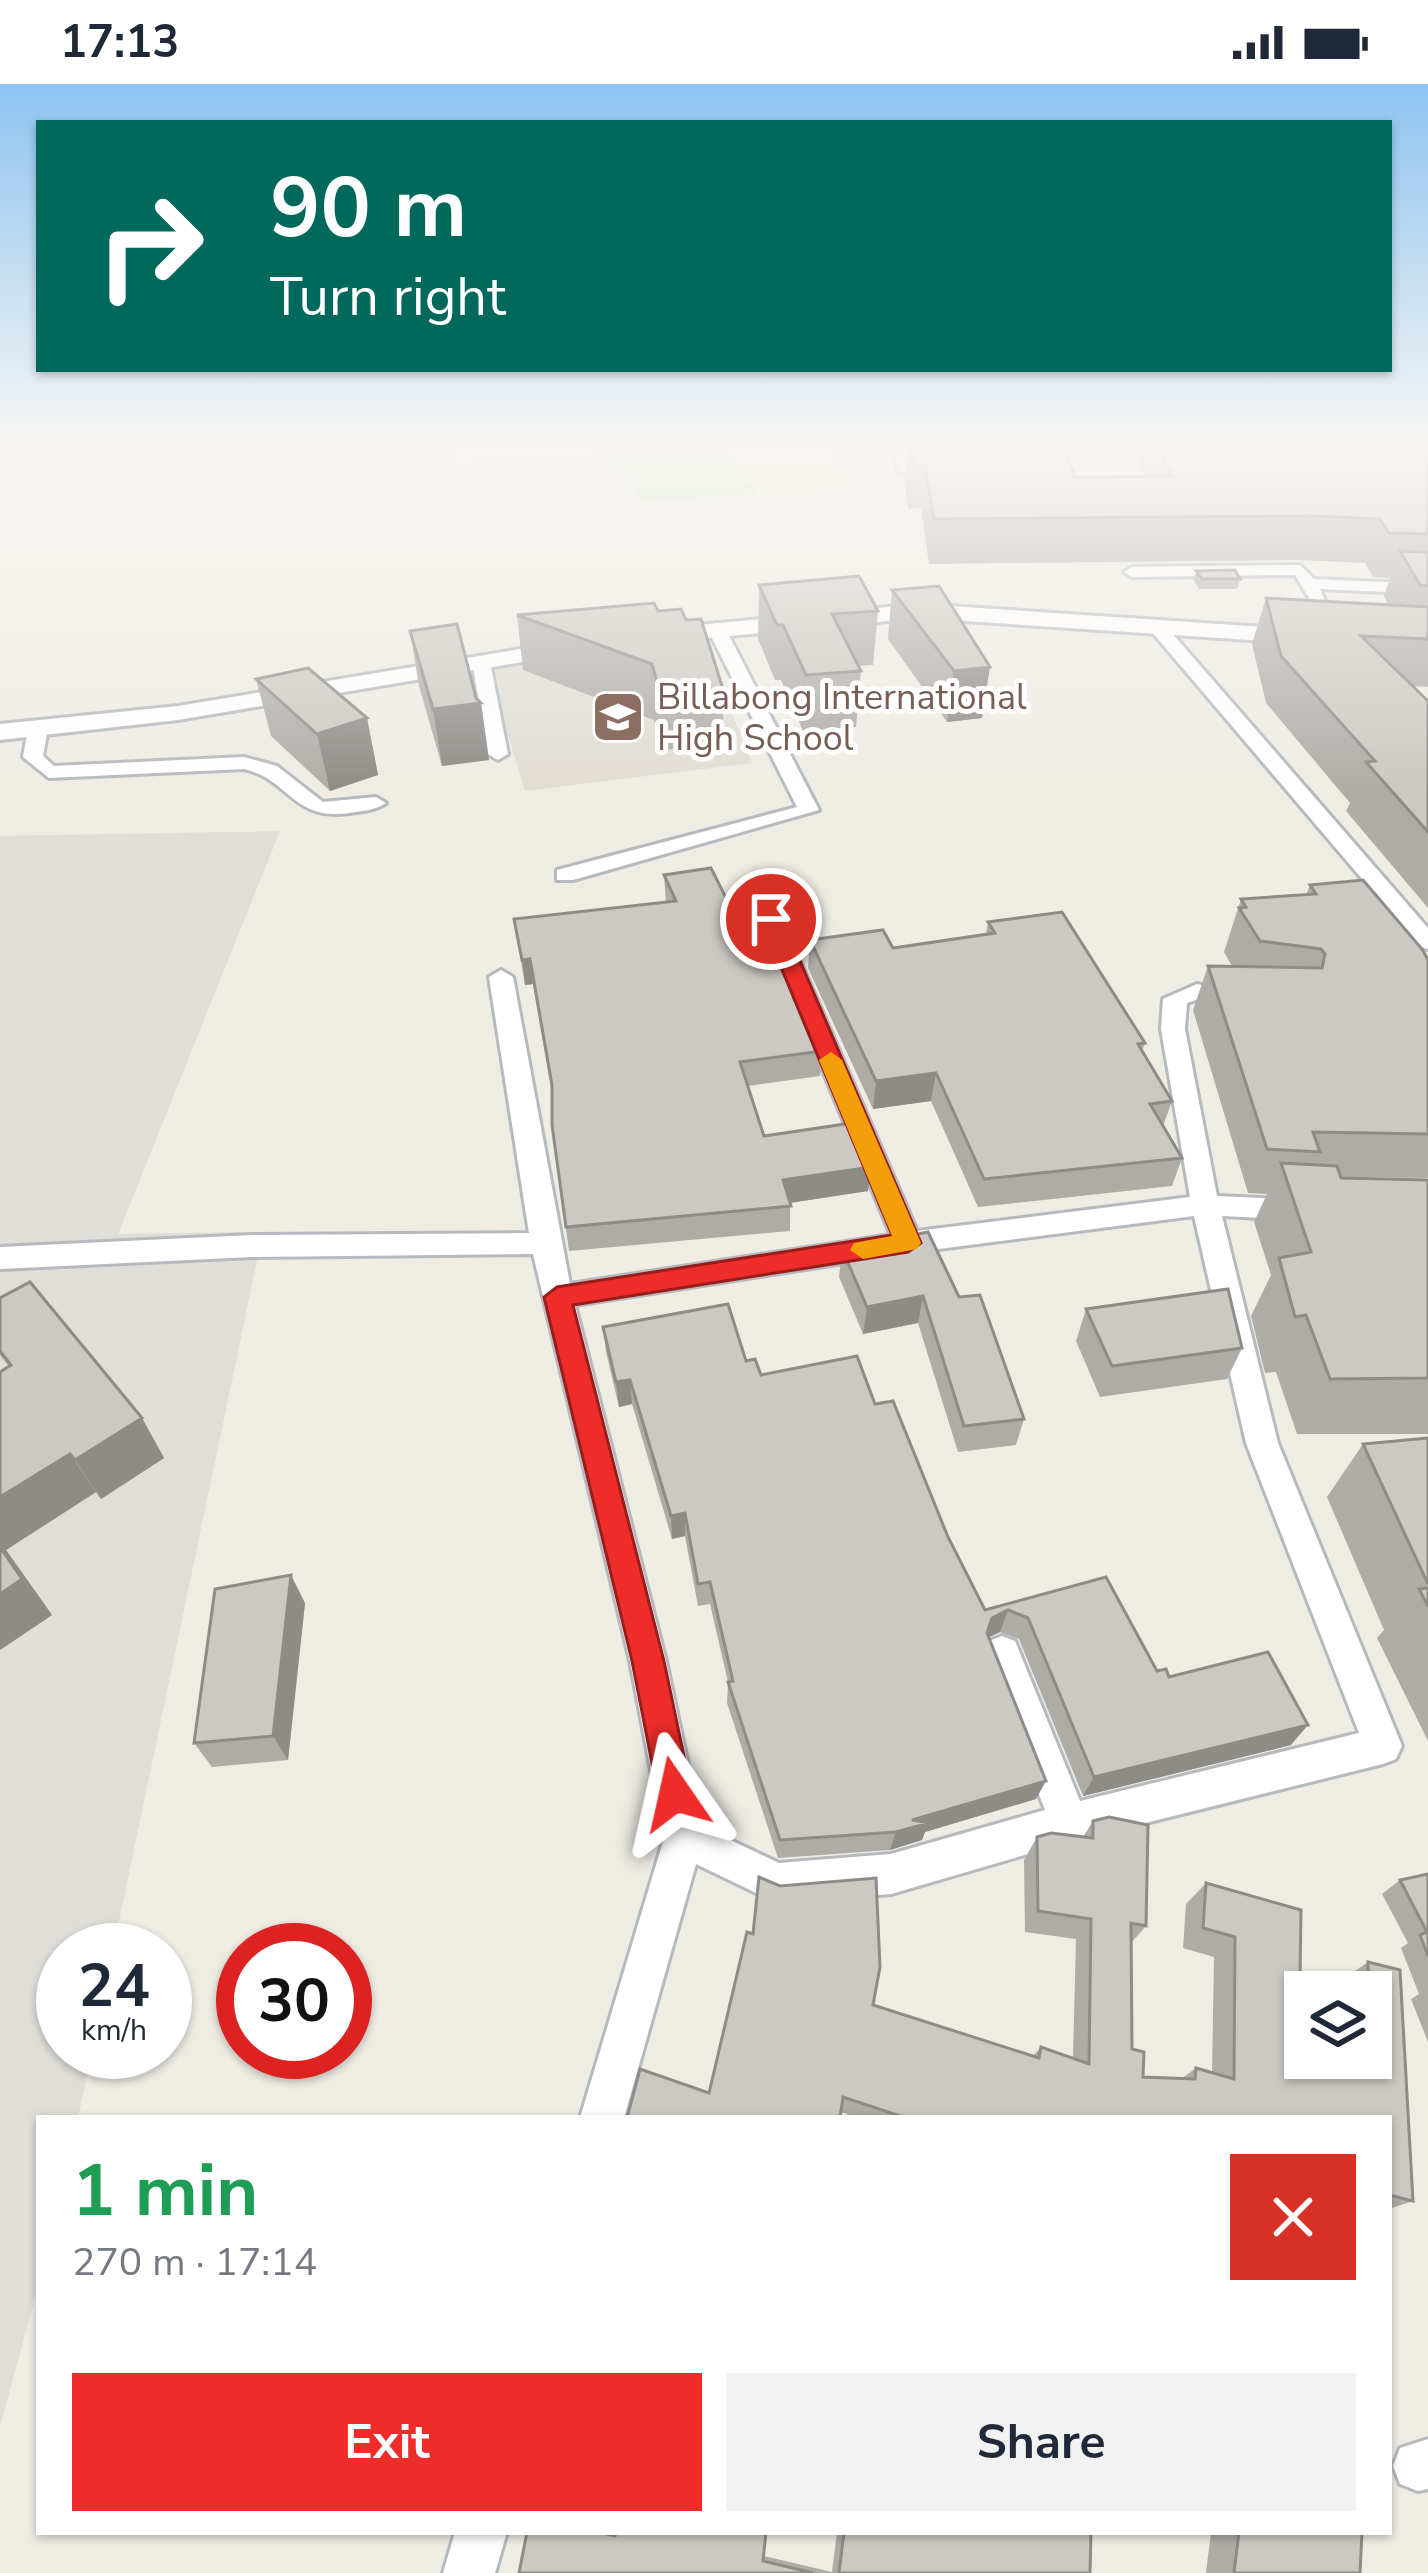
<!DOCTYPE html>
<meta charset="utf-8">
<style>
:root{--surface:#fff;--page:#f2f2f3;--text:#1f2937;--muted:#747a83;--accent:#ee2d2a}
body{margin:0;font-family:"Nunito Sans",sans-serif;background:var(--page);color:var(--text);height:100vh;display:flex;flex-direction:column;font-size:45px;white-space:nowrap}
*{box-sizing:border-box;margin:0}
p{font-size:39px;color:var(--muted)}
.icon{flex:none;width:66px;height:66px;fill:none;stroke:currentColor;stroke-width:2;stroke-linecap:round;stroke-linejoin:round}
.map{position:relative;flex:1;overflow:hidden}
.panel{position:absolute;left:36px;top:2031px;width:1356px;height:420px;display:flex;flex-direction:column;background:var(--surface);border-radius:0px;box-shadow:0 3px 9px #0004}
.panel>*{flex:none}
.guide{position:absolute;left:36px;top:36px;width:1356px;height:252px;border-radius:0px;box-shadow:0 3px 9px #0004;background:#00695c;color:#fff;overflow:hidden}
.fabs{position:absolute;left:1284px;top:1887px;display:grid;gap:24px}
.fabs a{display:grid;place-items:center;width:108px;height:108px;border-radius:0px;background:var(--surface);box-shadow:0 3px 9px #0004;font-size:60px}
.speed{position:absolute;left:36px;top:1839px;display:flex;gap:24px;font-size:60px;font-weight:700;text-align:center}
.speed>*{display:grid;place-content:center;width:156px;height:156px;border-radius:50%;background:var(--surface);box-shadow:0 3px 9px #0004;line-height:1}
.speed small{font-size:30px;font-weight:400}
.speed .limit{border:18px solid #d22;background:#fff;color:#111}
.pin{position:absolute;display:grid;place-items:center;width:102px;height:102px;color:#fff;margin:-51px;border:6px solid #fff;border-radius:50%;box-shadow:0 3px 12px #0007}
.me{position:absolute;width:132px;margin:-66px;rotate:349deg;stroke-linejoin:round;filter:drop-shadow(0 0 9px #0008)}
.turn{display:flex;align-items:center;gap:42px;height:252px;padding:0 36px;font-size:54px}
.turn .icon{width:156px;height:156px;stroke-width:2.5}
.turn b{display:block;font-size:84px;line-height:102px}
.round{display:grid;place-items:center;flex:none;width:126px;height:126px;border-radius:0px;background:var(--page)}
.headline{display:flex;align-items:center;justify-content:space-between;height:204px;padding:0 36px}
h1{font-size:72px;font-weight:700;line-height:90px;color:#1e9e55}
.action{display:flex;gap:24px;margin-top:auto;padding:24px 36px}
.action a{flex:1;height:138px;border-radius:0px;background:var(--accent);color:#fff;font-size:48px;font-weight:700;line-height:138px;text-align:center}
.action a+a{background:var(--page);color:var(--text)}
.status{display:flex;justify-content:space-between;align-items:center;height:84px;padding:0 60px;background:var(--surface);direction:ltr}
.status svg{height:33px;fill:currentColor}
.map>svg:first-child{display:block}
.commercial{fill:#fff4d9}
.industrial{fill:#e0ded8}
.education{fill:#e1ddd5}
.green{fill:#c2e7bf}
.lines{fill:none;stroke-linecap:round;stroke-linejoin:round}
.minor-casing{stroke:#b6babe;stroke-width:6}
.tertiary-casing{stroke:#b6babe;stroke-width:6}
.minor{fill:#fff;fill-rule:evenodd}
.tertiary{fill:#fff;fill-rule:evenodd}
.wall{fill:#afaca8;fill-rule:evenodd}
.shaded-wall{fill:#8f8c88}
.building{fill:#ccc8c3;stroke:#8f8c88;stroke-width:3}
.route{fill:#ee2d2a;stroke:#9b1d1b;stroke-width:3}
.slow{fill:#f59e0b}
.labels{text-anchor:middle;stroke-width:10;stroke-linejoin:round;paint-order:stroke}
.far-education-label{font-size:36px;fill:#785e54;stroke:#fff;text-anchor:start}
</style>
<div class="status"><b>17:13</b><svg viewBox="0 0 49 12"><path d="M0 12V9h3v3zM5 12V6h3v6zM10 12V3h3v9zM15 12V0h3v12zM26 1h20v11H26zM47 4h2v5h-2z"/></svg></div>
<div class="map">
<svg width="1428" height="2489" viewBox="0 0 1428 2489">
<rect width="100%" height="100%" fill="#efece4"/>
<path class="commercial" d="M452,361H827L859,405L642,417L609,367L455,378Z"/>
<path class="industrial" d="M280,747L118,1150L263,1148L113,1866H63V1968H92L78,2034H39V2199L0,2343V752Z"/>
<path class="education" d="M704,560L752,679L525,707L488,586Z"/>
<path class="green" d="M676,361H721L758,410L642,417L609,367Z"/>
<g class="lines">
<g class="minor-casing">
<g id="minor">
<path d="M899,361H913L910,385L903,389L896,385Z"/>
<path d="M1300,481L1314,495L1428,500V510L1320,505L1340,554L1331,559L1322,554L1312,519L1295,491L1132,493L1124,488L1132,483Z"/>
<path d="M716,539L725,544L819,726L573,796H557V786L797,723L707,544Z"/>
<path d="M1152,540H1164L1428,844V865L1420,863L1152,548Z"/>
<path d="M481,573L490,578L508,670L498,676L488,670L472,578Z"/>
<path d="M38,638L48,644L43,672L54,682L244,673L277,682L323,718L376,713L386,719C376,726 363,727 349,729C292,737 290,695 244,685L49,694L23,673L28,644Z"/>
<path d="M771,828L782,835L917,1147L1190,1113L1161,945L1163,915L1197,900L1248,910L1251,915L1239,923L1199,915L1187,919L1185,945L1217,1112L1301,1116L1315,1126L1301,1136L1222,1132L1278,1359L1402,1662L1396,1675L1383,1680L1069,1758L891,1810L777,1819L696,1780L624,2034H580L664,1754L630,1577L533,1170L252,1173L0,1185V1163L252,1151L529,1149L489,893L501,886L513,893L570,1200L891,1151L760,835ZM1194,1132L1246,1359L1359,1649L1080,1717L1015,1557L1002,1552L989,1557L984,1569L1045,1726L891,1770L779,1779L701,1742L666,1577L575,1221L908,1169Z"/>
<path d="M1428,2355V2405L1418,2407L1400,2400L1393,2382L1400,2364Z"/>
<path d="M455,2448H507L495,2489H443Z"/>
</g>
</g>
<g class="tertiary-casing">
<g id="tertiary">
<path d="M919,520L1309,546L1320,553L1309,560L919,534L656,559L645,552L656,545Z"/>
<path d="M574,556L582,558V568L178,636L0,656V640L178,622Z"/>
</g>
</g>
<use href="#minor" class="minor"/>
<use href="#tertiary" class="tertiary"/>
</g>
<g class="wall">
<path d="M907,361H1064L1075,393L1144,392L1132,361H1428V603L1413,602L1428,617V824L1346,727L1350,719L1266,619L1252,560L1266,514L1388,521L1384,512L1390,494L1373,493L1365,479L1300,476L929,480L921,424L908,425L904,393Z"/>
<path d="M1196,487L1240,495L1237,505H1199L1194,497Z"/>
<path d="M759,501L878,527L873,581L858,582L861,587L856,643L803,647L781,596H775L758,555Z"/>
<path d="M939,502L982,634L947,638L888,555L892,506Z"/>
<path d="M658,527L723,605V661L662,666L654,636L523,586L517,531Z"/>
<path d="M410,547L481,619L489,676L442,682L419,602Z"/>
<path d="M256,595L367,634L378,691L330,707L271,652Z"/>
<path d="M664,791L727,816L822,967L820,992L748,1002L764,1052L871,1083L868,1107L790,1119V1147L569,1167L552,1041V1009L533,900L525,901L514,835L666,819Z"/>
<path d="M1310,801L1428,876V1094L1341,1093L1428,1096V1350H1297L1276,1288L1265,1289L1251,1232L1271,1191L1254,1138L1267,1110L1248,1109L1193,926L1208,882H1232L1224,868L1241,815L1306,811Z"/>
<path d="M988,838L1145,959L1142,967L1172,1017L1163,1042L1182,1074L1172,1102L978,1123L931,1017L873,1025L808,884L810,856L893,864L986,851Z"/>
<path d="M842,1165L959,1213L1024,1335L1016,1361L958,1368L918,1239L863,1250L839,1193Z"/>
<path d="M0,1214L142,1334L164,1374L101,1415L96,1408L6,1466L52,1531L0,1566L9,1283L0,1271Z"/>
<path d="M1086,1225L1242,1264L1227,1295L1100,1313L1076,1257Z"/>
<path d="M603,1243L746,1277L761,1291L875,1320L948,1453L985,1526L1106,1493L1157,1587L1291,1661L1083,1712L1019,1555L1000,1548L989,1553L1036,1715L925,1748L922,1756L890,1766L778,1774L727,1619L728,1598L710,1520L698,1522L685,1452L672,1455L632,1320L619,1323L606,1268Z"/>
<path d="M1428,1354V1657L1377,1554L1384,1546L1327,1413L1363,1360Z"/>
<path d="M305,1519L288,1676L212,1683L194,1659Z"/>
<path d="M1093,1737L1146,1842L1131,1859L1132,1965L1143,1993L1181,1995L1196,1984L1212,1989L1214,1873L1183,1864L1186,1820L1206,1799L1300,1895L1341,1905V1897L1368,1878L1413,2117L1389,2125V2034H858L841,2028L709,2009L873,1921L1033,1972L1041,1963L1073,1974L1076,1855L1025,1848L1024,1776L1037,1753H1083ZM1305,1908H1371V1974Z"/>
<path d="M1428,1790V1958L1411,1915L1419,1910L1401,1864L1408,1859L1382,1810L1400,1796Z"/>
<path d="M527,2448H766L764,2472L832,2488L837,2448H1091L1090,2489H519Z"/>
<path d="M1211,2448H1362L1360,2489H1206Z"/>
</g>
<g class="shaded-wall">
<path d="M990,583L982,634L947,638L954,587Z"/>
<path d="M481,619L489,676L442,682L433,625Z"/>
<path d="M367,634L378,691L330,707L317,650Z"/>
<path d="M530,875L533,900L525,901L522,876Z"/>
<path d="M936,989L931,1017L873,1025L876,997Z"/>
<path d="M871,1083L868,1107L782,1120L783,1096Z"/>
<path d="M923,1212L918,1239L863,1250L867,1223Z"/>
<path d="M630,1296L632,1320L619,1323L616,1298Z"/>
<path d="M142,1334L164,1374L101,1415L75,1376Z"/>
<path d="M70,1370L96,1408L6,1466L52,1531L0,1566V1413Z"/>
<path d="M685,1429V1452L672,1455L671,1432Z"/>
<path d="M291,1491L305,1519L288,1676L273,1652Z"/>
<path d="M1008,1526L1000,1548L985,1555L992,1534Z"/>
<path d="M1308,1641L1291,1661L1083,1712L1094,1693Z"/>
<path d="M1046,1697L1036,1715L925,1748L922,1756L890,1766L896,1748L912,1736Z"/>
</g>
<g class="building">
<path d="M910,361H1064L1075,393L1171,392L1158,361H1428V450L1389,449L1380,435L1314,432L934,435L925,381L913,382Z"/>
<path d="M1400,467L1428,468V502L1420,501Z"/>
<path d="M1235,486L1240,495H1202L1196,487Z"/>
<path d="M859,492L878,527L832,530L861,587L806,591L783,541H777L759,501Z"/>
<path d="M939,502L990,583L954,587L892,506Z"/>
<path d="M1266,514L1428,523V555L1361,552L1428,617V748L1366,678L1375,677L1281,572Z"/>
<path d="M654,519L658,527L681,525L686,536L701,535L723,605L660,609L652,580L517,531Z"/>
<path d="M457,540L476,614L481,619L433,625L410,547Z"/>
<path d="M308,584L367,634L317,650L256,595Z"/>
<path d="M711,784L727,816L757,813L822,967L740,978L764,1052L852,1039L871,1083L783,1096L791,1122L566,1143L552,1041V1001L530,875L522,876L514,835L676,817L664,791Z"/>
<path d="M1363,796L1422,865L1428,876V1050L1313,1048L1320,1068L1267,1065L1208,882L1322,884L1325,870L1321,865L1260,857L1239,824L1246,823L1241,815L1316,810L1310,801Z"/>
<path d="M1062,828L1145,959L1138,960L1172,1017L1150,1020L1182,1074L984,1095L936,989L876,997L810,856L883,846L893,864L995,849L988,838Z"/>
<path d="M1281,1079L1337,1082L1341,1094L1428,1096V1294L1330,1295L1306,1231L1295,1233L1279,1174L1311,1168Z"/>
<path d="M928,1148L959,1213L980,1211L1024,1335L964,1342L923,1212L867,1223L842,1165Z"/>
<path d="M30,1198L142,1334L75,1376L70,1370L0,1413V1288L11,1281L0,1267V1214Z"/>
<path d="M1228,1205L1242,1264L1112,1282L1086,1225Z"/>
<path d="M728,1220L746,1277L755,1275L761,1291L857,1272L875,1320L893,1317L948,1453L985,1526L1106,1493L1157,1587L1166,1585L1169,1593L1268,1568L1308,1641L1094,1693L1028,1534L1008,1526L992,1534L987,1549L1046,1697L912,1736L929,1739L896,1748L780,1756L728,1598L733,1597L710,1498L698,1500L685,1429L671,1432L630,1296L616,1298L603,1243Z"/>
<path d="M1428,1354V1500L1363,1360Z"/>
<path d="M0,1463L22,1495L0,1510Z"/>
<path d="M291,1491L273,1652L194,1659L215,1505Z"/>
<path d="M1428,1504V1522L1419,1505Z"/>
<path d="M1109,1733L1148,1741L1146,1842L1131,1839L1132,1965L1144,1968L1143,1993L1195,1995L1196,1984L1234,1995L1235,1853L1203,1844L1206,1799L1301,1826L1300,1895L1352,1908H1305V1974H1371V1908H1369L1368,1878L1400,1886L1413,2117L1389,2111V2034H906L843,2013L840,2034H627L640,1985L709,2009L747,1848L753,1850L759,1793L780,1802L876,1794L880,1883L873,1921L1039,1974L1041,1963L1089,1980L1091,1835L1038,1827L1037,1753L1051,1749L1093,1754V1737Z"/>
<path d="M1428,1790V1872L1420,1851L1427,1848L1400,1796Z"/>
<path d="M527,2448H599L615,2452L616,2448H766L763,2477L813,2489H519Z"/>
<path d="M844,2448H1091L1090,2489H839Z"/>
<path d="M1239,2448H1362L1360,2489H1234Z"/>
</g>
<linearGradient id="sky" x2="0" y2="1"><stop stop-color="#8dc4f1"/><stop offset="0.51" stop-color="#f8f6f3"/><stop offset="1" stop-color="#f8f6f3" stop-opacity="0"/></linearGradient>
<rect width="1428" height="709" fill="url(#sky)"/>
<path class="route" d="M771,829L782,835L921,1159L908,1168L573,1221L664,1577L692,1710L687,1722L675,1727L663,1722L658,1710L632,1577L544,1213L557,1203L892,1151L761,835Z"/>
<path class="slow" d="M831,968L842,976L921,1159L917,1165L863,1175L850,1166L854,1159L892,1152L819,976Z"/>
<defs>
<g id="school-square" transform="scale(2.7)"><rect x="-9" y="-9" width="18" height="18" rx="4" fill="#8d6e63" stroke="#fff"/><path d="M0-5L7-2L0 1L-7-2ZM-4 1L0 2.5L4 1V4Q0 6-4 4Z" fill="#fff"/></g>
</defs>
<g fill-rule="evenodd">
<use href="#school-square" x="618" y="633"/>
</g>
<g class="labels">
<g class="far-education-label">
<text x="657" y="625">Billabong International<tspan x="657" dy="41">High School</tspan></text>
</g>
</g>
</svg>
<div class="fabs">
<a><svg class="icon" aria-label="layers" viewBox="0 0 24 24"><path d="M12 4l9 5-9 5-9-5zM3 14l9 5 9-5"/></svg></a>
</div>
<div class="speed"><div>24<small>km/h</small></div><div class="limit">30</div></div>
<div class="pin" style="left:771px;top:835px;background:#d93025"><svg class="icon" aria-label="arrive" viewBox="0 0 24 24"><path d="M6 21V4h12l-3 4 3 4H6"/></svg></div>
<svg class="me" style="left:675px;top:1710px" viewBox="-20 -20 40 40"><path d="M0-17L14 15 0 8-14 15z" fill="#ee2d2a" stroke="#fff" stroke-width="4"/></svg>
<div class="guide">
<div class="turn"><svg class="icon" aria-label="right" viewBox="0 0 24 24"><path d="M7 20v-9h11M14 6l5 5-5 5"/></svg><div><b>90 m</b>Turn right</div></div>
</div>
<section class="panel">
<div class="headline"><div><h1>1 min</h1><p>270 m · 17:14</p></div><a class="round" style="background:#d93025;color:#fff"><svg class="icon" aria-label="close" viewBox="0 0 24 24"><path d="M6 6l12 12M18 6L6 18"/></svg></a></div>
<div class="action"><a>Exit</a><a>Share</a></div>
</section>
</div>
